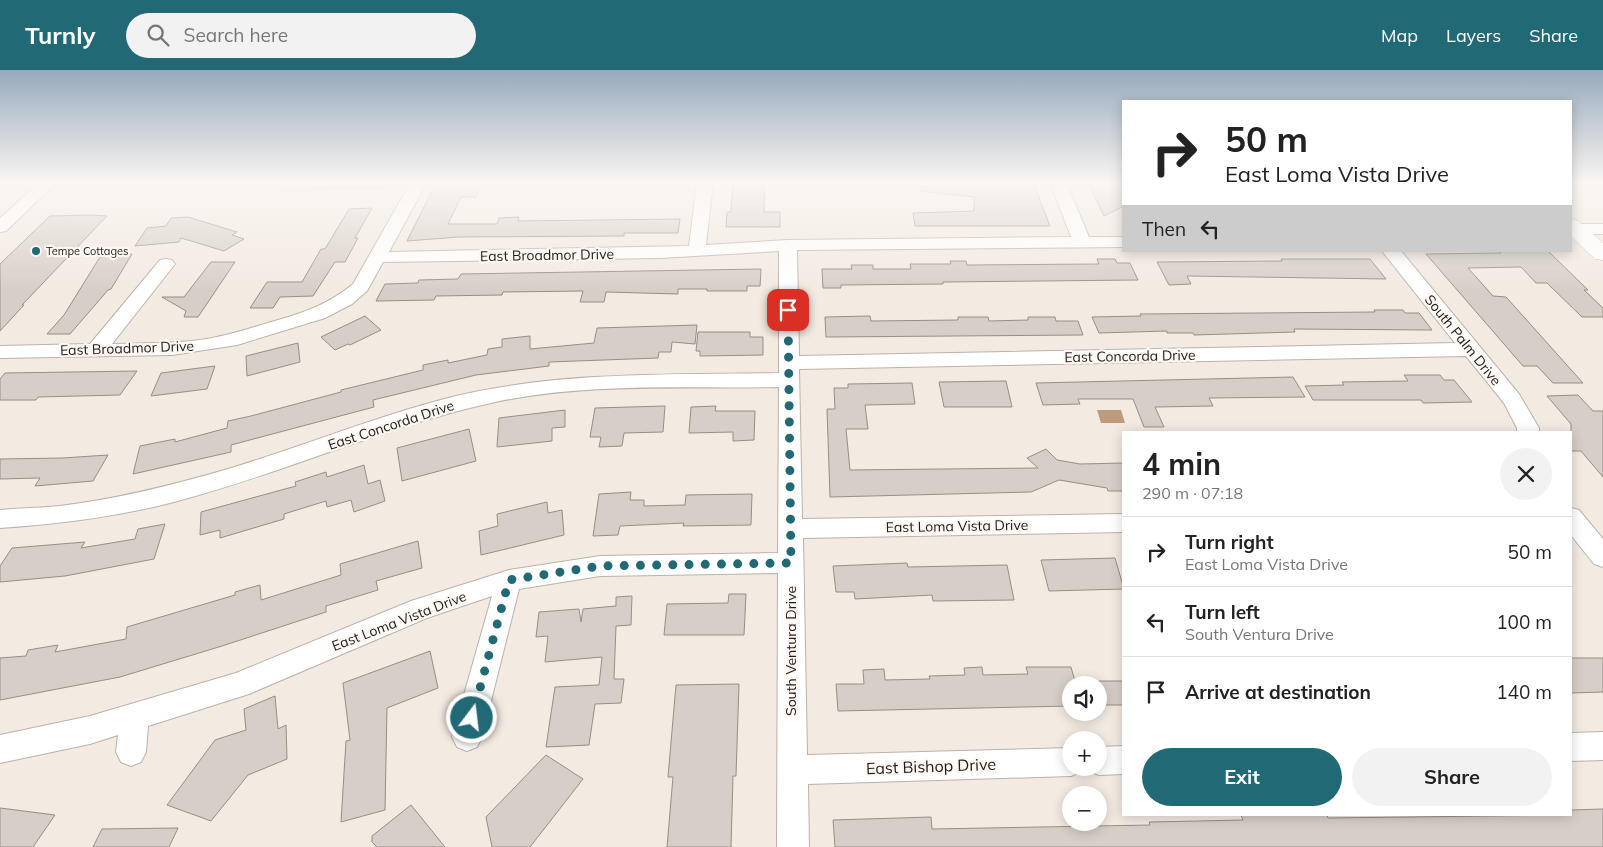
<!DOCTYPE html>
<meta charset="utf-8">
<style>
:root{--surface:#fff;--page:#f2f2f2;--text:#222;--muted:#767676;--line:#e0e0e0;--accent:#206975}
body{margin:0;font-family:Mulish,sans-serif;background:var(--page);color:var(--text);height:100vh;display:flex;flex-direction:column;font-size:19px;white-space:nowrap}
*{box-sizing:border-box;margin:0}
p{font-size:16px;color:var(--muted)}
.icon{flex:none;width:28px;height:28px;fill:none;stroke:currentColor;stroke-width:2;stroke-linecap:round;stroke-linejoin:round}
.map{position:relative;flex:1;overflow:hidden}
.drawer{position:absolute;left:1122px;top:361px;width:450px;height:385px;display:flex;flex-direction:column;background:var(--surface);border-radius:0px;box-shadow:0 2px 12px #0003}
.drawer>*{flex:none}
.banner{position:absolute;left:1122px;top:30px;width:450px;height:152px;border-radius:0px;box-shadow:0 2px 12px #0003;background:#fff;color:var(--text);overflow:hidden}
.tools{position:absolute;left:1062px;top:606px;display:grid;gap:10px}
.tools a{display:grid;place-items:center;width:45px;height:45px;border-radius:50%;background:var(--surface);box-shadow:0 2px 12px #0003;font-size:25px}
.pin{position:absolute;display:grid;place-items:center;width:42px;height:42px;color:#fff;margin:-21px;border-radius:10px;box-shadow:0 2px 8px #0006}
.me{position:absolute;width:55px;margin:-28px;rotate:15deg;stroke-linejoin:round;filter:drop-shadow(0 0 4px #0008)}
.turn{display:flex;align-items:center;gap:18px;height:105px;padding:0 20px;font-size:22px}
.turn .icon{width:65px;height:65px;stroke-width:2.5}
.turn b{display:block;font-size:35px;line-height:42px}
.then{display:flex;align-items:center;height:48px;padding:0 20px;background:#0003;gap:10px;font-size:19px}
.round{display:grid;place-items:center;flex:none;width:52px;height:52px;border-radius:26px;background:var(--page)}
.overview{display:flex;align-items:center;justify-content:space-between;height:85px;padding:0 20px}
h1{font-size:30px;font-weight:700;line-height:38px}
.cta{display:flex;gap:10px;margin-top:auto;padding:10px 20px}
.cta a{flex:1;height:58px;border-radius:30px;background:var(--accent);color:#fff;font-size:20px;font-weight:700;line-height:58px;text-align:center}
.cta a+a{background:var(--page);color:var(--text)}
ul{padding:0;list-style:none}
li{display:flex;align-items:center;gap:15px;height:70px;padding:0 20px;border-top:1px solid var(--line)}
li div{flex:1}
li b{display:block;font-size:19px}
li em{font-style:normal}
header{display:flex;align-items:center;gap:30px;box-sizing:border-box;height:70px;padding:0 25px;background:var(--accent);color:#fff}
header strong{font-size:24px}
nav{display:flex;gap:28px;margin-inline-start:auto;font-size:18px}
.search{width:350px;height:45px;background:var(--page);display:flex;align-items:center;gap:12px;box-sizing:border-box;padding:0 18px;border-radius:28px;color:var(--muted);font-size:19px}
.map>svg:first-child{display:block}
.green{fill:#eccfb7}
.water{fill:#bf9b7d}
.building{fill:#d7cfc7;stroke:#968e87}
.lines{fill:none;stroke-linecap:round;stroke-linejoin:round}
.minor-casing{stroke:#bab2ab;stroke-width:2}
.major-casing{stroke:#bab2ab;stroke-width:1}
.minor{fill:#fff;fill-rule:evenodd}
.major{fill:#fff;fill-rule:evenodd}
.route{stroke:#206975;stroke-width:9;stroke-dasharray:0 16.2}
.poi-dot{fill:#206975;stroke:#fff7f1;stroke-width:2}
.labels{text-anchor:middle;stroke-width:4.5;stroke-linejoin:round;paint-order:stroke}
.far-poi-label{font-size:11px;fill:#1e1b19;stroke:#fff7f1;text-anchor:start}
.street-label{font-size:14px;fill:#1e1b19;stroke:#fff7f1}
.near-street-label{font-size:16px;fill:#1e1b19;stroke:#fff7f1}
</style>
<header>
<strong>Turnly</strong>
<div class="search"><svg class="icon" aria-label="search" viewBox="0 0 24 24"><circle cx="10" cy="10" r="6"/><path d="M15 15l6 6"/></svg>Search here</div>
<nav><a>Map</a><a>Layers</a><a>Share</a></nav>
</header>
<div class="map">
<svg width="1603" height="777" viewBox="0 0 1603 777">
<rect width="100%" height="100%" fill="#f3eae2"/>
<path class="green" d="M286,112H399L388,119L280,122Z"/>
<path class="water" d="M1097,340H1121L1125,353H1101Z"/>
<g class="building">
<path d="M482,112L476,127H461L448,154H497L499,148L519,147L518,151L680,149L678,163H624V166L459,167L407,171L436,113Z"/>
<path d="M733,112H765L764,142H780V157H726L727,142H731Z"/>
<path d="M921,112H1033L1050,156H915L913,143L974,141V127L921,121Z"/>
<path d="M1088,112H1124V136L1104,146Z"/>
<path d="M372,138L355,168H358L345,192H335L313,226L280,227L273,238H250L267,212H302L321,179H325L349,139Z"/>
<path d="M92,145L107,146L22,235H24L0,261V194L50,146Z"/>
<path d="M188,147L237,162L232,165L244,169L224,181L181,168L179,172L135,176L147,158L166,156L171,148Z"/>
<path d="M1499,181H1548L1588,220H1584L1603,238V247H1582L1547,213H1536L1521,197L1468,198L1493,226L1506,227L1583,313H1553L1537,296H1523L1426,184L1501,183Z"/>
<path d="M132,184L111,219L108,220L70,264H47L64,245L100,187Z"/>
<path d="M1097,189H1115L1117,193H1130L1138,210L943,212V214L841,215V218H823L822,199H852L851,195H873V199H911L910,194H951L950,191H966L967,195L1099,194Z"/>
<path d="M1281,189H1370L1386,209L1187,206L1191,214L1169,215L1157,192L1282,191Z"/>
<path d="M211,192H235L198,247H184L186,241L162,227H184Z"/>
<path d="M761,199L760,216H747V221H707V219H678V224L606,222L604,232H580L583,221L503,222L502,225L436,226L434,230L376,231L385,214L418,213L419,210L458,209L461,204Z"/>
<path d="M1374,240H1403L1405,243H1419L1432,260L1294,259L1295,262L1194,265L1193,263H1167V261L1099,263L1092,247L1141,246L1140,244L1375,242Z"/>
<path d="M365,246L381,260L350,275L348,274L335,280L321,267Z"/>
<path d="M870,246L871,251L958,250V247H988L989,251L1028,250V247H1055L1056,251H1078L1083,265L826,267L825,247Z"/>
<path d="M697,255L695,274L672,272L671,282H659L658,288L549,292V296L476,305L373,330L374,337L231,375V382L133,404L140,376L175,369V372L227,358L228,351L251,346L341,322V320L423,300V295L448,290V293L487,285L488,279L502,277V269L530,266V279L594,273L597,258Z"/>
<path d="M698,262H750V267H763V285L700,286V281H696Z"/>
<path d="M298,273L300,292L247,306L246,286Z"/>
<path d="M215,296L207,319L151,326L161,303Z"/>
<path d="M137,301L120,325L38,327L36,330H0V309L5,303Z"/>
<path d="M1404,305H1440L1444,310H1454L1472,332L1423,333L1421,330H1313L1305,316L1344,315L1342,312L1408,311Z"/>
<path d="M1293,307L1305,327L1209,328L1213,336L1155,337L1164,357H1144L1133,329H1078L1080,334L1043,335L1036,313Z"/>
<path d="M1006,311L1012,337H944L939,312Z"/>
<path d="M912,313L915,334L865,335L868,359H846L850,400L1038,398L1027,388L1046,379L1057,390L1080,394L1124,393V421H1108L1107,418L1059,410L1031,422L830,427L827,339H835L834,318H848V314Z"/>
<path d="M1578,325L1593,341H1603V407L1581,381H1571V354L1547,326Z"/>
<path d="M665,336L663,362L624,363L622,376L599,377L601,367H590L595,338Z"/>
<path d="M716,336L715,341H755L754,370L733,371V362L689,363L691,337Z"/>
<path d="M565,340V357L552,358V371L497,377L499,348Z"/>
<path d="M469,359L476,391L402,411L397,378Z"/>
<path d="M108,385L93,411L35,416L40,408L0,409V389L63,388Z"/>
<path d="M364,395L368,414L380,410L385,431L354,442L351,430L327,437L326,431L284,444V449L220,468V460L200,465L201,442L296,416L295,412L326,402L327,407Z"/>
<path d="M631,422L630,430H644V436L685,435L686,425L752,424L751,455L683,456L684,453L620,456L618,465L593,466L599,424Z"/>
<path d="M547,432L548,443L562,440L564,465L481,485L479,461L498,456L497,444Z"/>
<path d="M165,454L154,489L65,506L0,512V496L12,478L85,472L81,478L135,469L138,459Z"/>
<path d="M418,471L422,498L376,511L378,520L326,536V542L222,576L120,607L0,630V588L26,586L28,580L58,575L55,582L126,569L127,557L235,525V522L260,515L261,530L341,505L340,494Z"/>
<path d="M1115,488L1124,519L1049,521L1041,490Z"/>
<path d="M907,493L908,497L1007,495L1014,530L933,531L932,525L855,529L854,522H836L833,496Z"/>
<path d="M729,524H746L744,565H664L667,534L728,533Z"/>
<path d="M632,526L631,555L616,556L614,609H624L621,633L595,634L589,675L546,677L555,617L599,615L602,587L545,592L548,566L536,567L539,542L579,539L581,552L583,539L616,536V527Z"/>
<path d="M430,581L438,618L387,638L385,740L341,752L346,671L350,670L343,613Z"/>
<path d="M1571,588H1603V622L1571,623Z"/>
<path d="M982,597L983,605L1028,604L1026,597H1071L1076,615H1071V636L838,641L836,614H864L863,600L884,599L885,610L930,609L929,606L965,605L964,598Z"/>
<rect x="1099" y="611" width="25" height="24"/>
<path d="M739,614L736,706H733L731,777H667L673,707H668L676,615Z"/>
<path d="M275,626L278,659L286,655L287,689L248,705L211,751L167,735L215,670L246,660L244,639Z"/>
<path d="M546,685L583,709L530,777H492L486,747Z"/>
<path d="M411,735L445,777H377L372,772V766Z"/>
<path d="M0,738L55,745L33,777H0Z"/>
<path d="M1603,739V777H835L833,750L931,747L932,759L1150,755L1149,752L1243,750L1241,745H1327L1328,748L1571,745V740Z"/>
<path d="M178,758L169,777H93L102,759Z"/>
</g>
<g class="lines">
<g class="minor-casing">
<g id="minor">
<path d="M40,112H57L6,161L0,162V148Z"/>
<path d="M411,112H427L389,182L689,176L697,112H713L706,175L788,170L1071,167L1050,112H1066L1089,167H1124V177L797,180L799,286L1455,273L1382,181H1401L1519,324L1539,358V362H1517V358L1504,333L1466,286L799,299L802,449L1124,444V462L803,468L807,685L1071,678V698H1083L1081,702L1071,706L808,714L809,777H777L778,503L600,506L519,519L482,667L477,677L467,681L457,677L452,667L492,526L427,548L249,624L148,656L146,682L141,692L131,696L121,692L116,682L118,665L90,674L0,693V665L90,646L236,603L411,531L509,500L600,486L778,483L779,317C684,319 584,312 491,333C383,357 281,404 174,432C116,447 59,454 0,458V440C20,438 40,438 60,436C117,429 173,415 228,399C304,376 379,345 456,326C562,301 671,305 779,303V181L661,188L383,192L367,221L352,234L325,248L237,275L172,285L0,288V276L90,274L160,190L166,189L172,190L175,194L112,274C144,273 176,274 207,269C231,265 254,257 278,250C306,242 330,233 353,214Z"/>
<rect x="1571" y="154" width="32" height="10"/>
<path d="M1571,438L1579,440L1603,469V497L1594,494L1571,465Z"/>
<path d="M1603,662V690L1571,691V663Z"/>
<path d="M1124,676V704L1099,705L1089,701L1087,698H1099V677Z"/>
</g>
</g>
<g class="major-casing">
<path id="major" d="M1571,149L1578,151L1603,173V190L1595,189L1571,166Z"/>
</g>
<use href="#minor" class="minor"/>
<use href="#major" class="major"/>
</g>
<linearGradient id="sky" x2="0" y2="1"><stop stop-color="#97aabd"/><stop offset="0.51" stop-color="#faf6f2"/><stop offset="1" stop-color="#faf6f2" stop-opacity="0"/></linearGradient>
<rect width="1603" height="221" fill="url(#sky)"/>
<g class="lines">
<path class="route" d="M472,648L509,510L600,496L791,493L788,240"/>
</g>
<circle class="poi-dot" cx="36" cy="181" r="5"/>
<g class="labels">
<g class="far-poi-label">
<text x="46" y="185">Tempe Cottages</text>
</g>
<g class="street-label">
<text transform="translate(547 185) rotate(-1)" y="5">East Broadmor Drive</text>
<text transform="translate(1463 270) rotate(51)" y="5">South Palm Drive</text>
<text transform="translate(127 278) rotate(-2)" y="5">East Broadmor Drive</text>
<text transform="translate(1130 286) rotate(-1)" y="5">East Concorda Drive</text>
<text transform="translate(391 355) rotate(-18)" y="5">East Concorda Drive</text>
<text transform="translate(957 456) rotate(-1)" y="5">East Loma Vista Drive</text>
<text transform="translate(399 551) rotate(-21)" y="5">East Loma Vista Drive</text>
<text transform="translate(791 581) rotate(-90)" y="5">South Ventura Drive</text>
</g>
<g class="near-street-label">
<text transform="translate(931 696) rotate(-2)" y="6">East Bishop Drive</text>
</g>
</g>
</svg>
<div class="tools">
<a><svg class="icon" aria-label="sound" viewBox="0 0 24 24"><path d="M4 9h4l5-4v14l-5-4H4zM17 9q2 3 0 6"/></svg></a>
<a>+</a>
<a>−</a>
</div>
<div class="pin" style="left:788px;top:240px;background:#d93025"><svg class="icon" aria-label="arrive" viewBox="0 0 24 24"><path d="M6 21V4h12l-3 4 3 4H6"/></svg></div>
<svg class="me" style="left:472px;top:648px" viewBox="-20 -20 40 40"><circle r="17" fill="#206975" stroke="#fff" stroke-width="3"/><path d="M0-11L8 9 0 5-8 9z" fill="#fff"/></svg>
<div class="banner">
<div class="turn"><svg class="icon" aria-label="right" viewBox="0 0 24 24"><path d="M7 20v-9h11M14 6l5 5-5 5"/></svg><div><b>50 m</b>East Loma Vista Drive</div></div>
<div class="then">Then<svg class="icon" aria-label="left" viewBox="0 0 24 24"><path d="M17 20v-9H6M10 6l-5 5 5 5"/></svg></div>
</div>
<section class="drawer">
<div class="overview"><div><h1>4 min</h1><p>290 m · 07:18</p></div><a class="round"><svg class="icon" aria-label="close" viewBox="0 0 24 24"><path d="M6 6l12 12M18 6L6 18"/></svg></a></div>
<ul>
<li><svg class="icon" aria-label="right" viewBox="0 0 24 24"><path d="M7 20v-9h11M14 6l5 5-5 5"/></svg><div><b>Turn right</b><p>East Loma Vista Drive</p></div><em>50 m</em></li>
<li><svg class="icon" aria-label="left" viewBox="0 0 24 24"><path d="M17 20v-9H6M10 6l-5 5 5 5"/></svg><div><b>Turn left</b><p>South Ventura Drive</p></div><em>100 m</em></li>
<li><svg class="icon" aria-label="arrive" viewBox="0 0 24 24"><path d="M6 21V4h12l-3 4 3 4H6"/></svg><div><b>Arrive at destination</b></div><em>140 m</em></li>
</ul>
<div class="cta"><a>Exit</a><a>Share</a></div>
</section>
</div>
